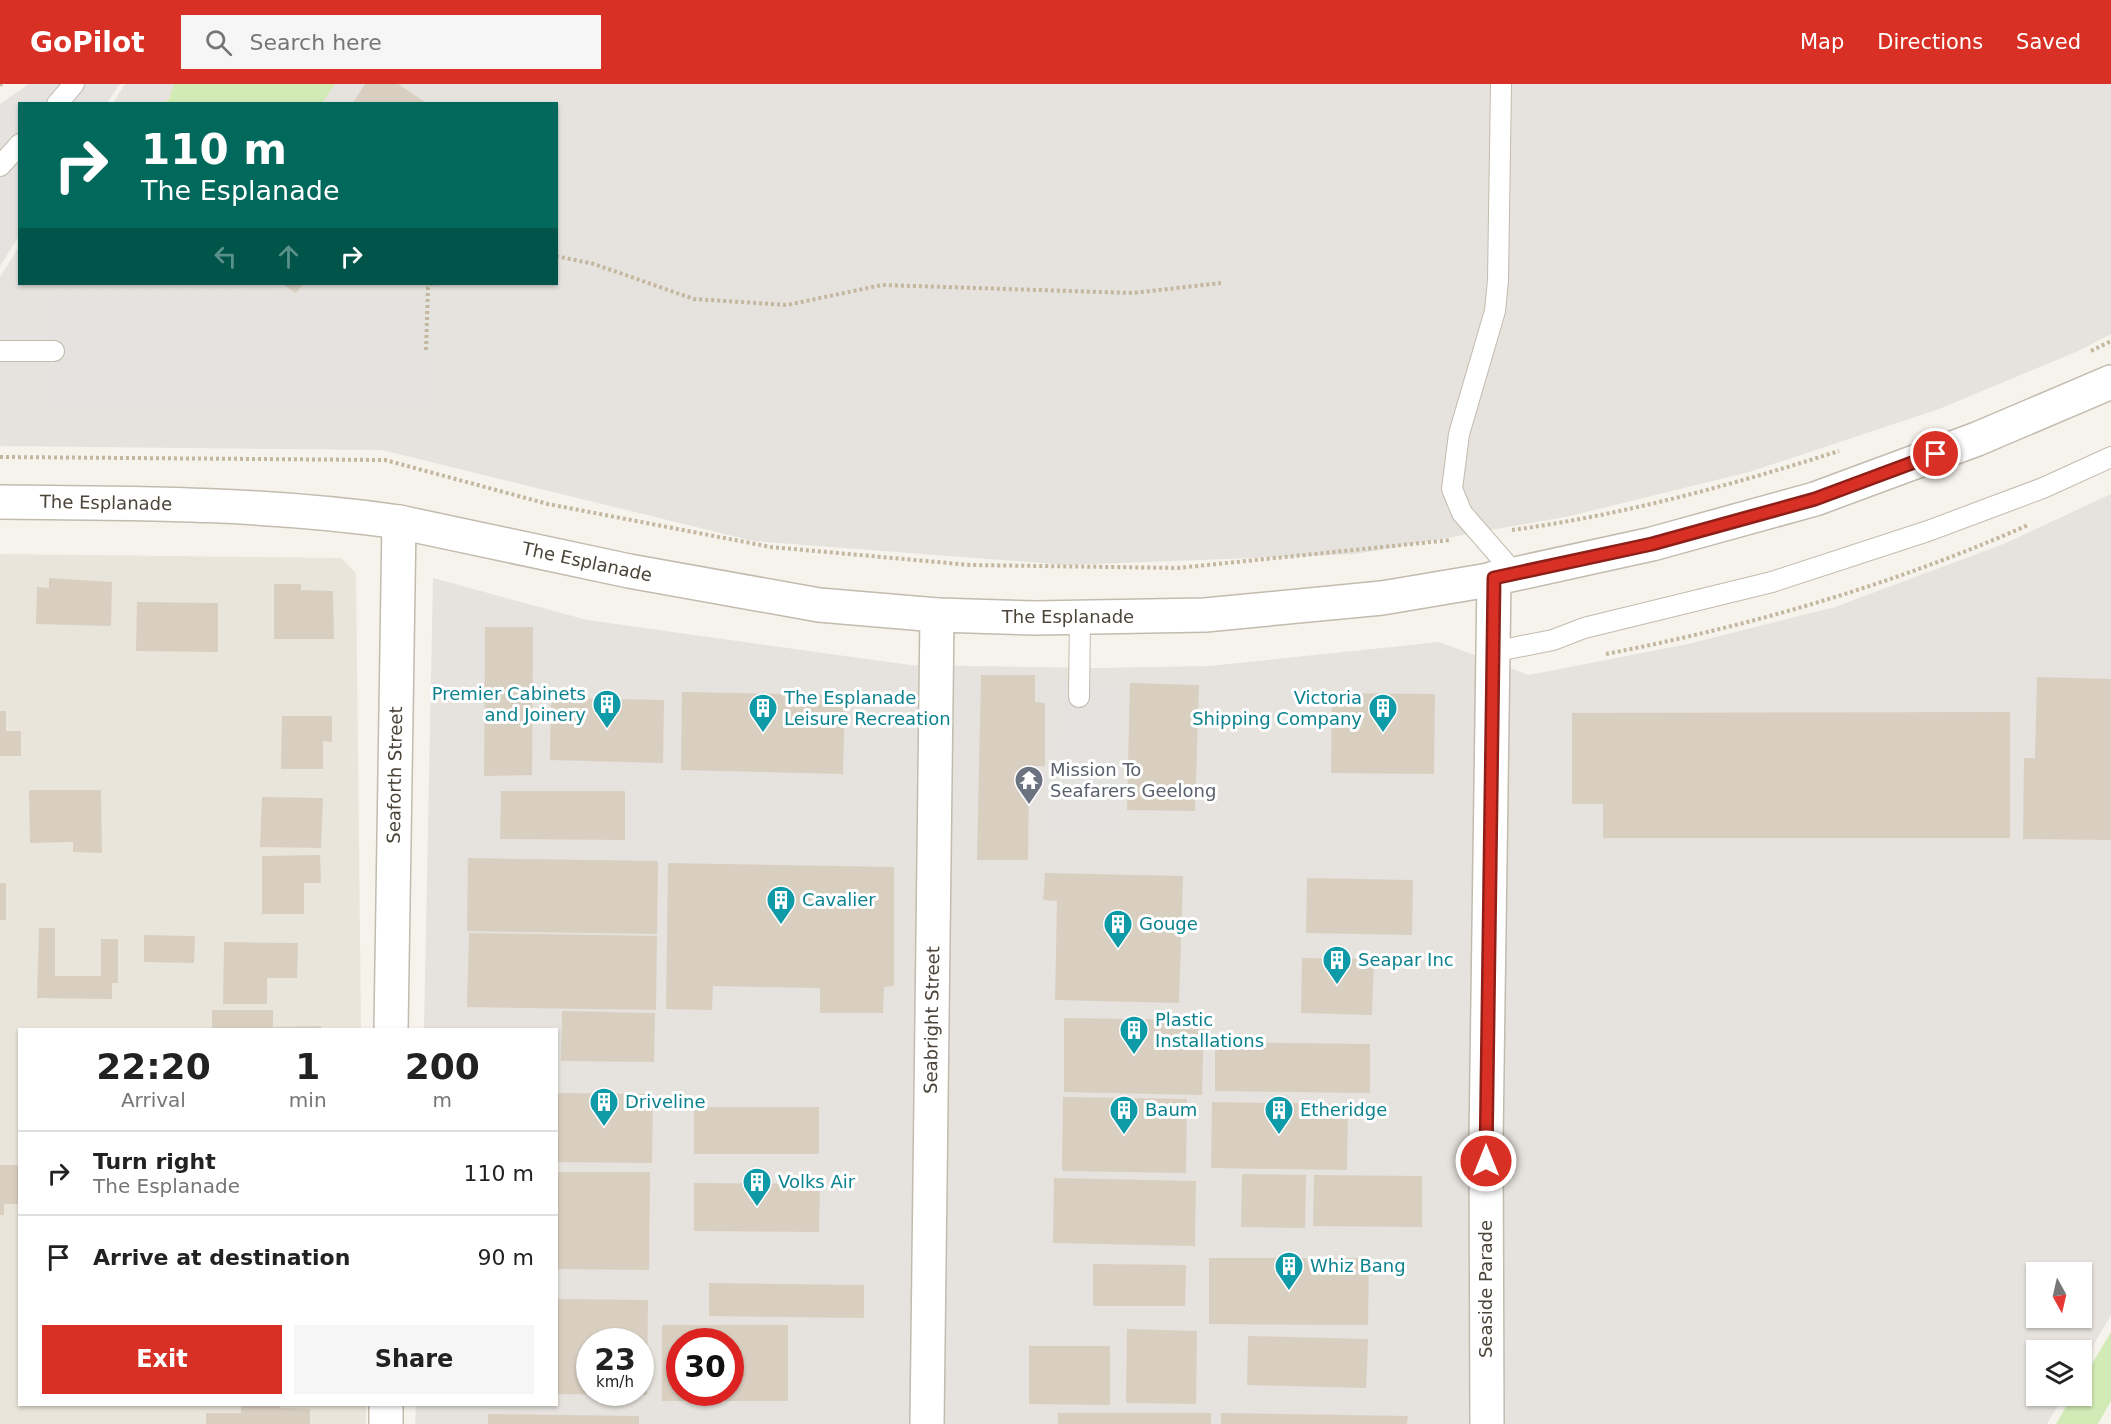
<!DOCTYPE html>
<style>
:root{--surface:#fff;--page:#f6f6f6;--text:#222;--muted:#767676;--line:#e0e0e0;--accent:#d93025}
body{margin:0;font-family:"DejaVu Sans",sans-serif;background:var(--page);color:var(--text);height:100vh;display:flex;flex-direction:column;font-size:22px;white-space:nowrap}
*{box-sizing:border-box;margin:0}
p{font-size:20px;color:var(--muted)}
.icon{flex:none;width:33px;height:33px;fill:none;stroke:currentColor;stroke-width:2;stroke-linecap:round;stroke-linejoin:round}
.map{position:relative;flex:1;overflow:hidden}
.sheet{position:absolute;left:18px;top:944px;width:540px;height:378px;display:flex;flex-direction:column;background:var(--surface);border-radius:0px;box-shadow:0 2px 4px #0004}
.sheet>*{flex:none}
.guide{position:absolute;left:18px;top:18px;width:540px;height:183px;border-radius:0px;box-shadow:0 2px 4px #0004;background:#00695c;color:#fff;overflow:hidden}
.needle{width:39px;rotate:172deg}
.tools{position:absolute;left:2026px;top:1178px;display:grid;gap:12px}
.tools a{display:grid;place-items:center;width:66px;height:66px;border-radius:0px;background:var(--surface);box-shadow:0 2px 4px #0004;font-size:30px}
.speed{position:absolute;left:576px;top:1244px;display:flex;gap:12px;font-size:30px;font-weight:700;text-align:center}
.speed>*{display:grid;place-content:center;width:78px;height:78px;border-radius:50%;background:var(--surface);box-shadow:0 2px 4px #0004;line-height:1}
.speed small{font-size:15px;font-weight:400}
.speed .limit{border:9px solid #d22;background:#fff;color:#111}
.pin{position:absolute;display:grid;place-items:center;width:51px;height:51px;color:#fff;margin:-26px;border:3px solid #fff;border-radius:50%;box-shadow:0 2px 6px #0007}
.me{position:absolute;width:66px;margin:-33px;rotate:0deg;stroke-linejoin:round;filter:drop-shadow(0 0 4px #0008)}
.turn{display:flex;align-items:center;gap:21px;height:126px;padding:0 24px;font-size:27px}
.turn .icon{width:78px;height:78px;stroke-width:2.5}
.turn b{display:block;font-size:42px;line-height:51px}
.lanes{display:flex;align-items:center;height:57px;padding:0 24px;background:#0003;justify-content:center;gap:30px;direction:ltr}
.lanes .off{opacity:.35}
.eta{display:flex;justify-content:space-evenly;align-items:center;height:102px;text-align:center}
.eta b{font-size:36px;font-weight:800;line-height:42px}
.primary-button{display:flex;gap:12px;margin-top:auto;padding:12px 24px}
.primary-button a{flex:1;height:69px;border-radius:0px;background:var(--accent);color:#fff;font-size:24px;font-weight:800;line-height:69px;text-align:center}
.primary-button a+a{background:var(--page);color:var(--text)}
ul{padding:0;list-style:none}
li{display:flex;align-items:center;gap:18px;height:84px;padding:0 24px;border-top:2px solid var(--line)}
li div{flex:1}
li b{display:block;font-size:22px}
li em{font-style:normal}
header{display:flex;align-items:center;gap:36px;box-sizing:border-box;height:84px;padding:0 30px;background:var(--accent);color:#fff}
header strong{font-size:28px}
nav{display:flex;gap:33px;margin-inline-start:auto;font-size:21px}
.search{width:420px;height:54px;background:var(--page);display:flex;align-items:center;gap:15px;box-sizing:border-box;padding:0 21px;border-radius:0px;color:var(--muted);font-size:22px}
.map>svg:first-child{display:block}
.residential{fill:#eae5da}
.industrial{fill:#e6e2dd;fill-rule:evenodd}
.green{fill:#d2eab5}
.parking{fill:#e5e3e0}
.building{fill:#d8cfc1;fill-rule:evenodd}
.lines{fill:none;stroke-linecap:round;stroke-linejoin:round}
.service-casing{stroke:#c2bbae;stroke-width:22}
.minor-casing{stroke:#c2bbae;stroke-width:36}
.tertiary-casing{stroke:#c2bbae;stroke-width:36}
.path{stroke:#c4b79f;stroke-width:4;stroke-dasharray:3 3;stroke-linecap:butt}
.service{stroke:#fff;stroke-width:20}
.minor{stroke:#fff;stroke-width:33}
.tertiary{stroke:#fff;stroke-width:33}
.route-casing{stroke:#8d1f18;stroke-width:15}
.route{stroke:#d93025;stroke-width:10}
.labels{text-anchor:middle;stroke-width:6;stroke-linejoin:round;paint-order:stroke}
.street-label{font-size:18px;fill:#4b4439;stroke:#fff}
.culture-label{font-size:18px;fill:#0d838f;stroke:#fff;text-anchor:start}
.worship-label{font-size:18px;fill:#5b616d;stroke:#fff;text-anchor:start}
</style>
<header>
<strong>GoPilot</strong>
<div class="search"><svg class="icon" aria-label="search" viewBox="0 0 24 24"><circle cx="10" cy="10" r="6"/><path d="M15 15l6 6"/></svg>Search here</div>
<nav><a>Map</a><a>Directions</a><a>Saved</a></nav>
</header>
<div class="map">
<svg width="2111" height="1340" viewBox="0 0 2111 1340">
<rect width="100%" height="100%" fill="#f6f3ec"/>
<path class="residential" d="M0,470L341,474L356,489L361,945H20V1320H366V1340H0Z"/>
<g class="industrial">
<path d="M125,0H2111V250L2078,267L1939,325L1749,388L1570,432L1356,470L1068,481L753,457L382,366L0,362V193L19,163L20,200H556V20L113,19Z"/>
<path d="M2111,410V1231L2082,1280V1266H2037V1311H2064L2047,1340H415L416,1320H556V945H424L433,494L587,536L910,581L1096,584L1210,582L1439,558L1529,591L1688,560L1835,523L2006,459ZM2037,1188H2082V1233H2037ZM590,1257H640V1308H590ZM680,1257H730V1308H680Z"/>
</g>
<g class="green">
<path d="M174,0H335L322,19H163L169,15Z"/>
<path d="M2111,1248V1317L2098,1340H2056L2073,1311H2082V1297Z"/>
</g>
<g class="parking">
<path d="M29,0H120L107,19L20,20L19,152L0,182V20Z"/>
<path d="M435,211L433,321H47V286L0,283V250H46L47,212Z"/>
<path d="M1060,600L1121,601L1119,746L1044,745L1045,690H1059Z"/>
</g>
<g class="building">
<path d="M365,0H398L428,20H352Z"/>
<path d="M282,200H303L296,209Z"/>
<path d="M49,494L112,498L111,542L36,540L37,503L49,504Z"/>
<path d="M274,500H301V506L333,507L334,555H274Z"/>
<path d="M137,518L218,519V568L136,567Z"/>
<path d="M485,543H533L532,691L484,692Z"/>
<path d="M981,591H1035V618L1045,619V682H1029L1028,776H977Z"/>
<path d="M2037,593L2111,595V756L2023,755L2024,674H2035Z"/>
<path d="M1130,599L1199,601L1195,727L1127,726Z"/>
<path d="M682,608L845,611L843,690L681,686Z"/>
<path d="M1332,609L1435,610L1434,690L1331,689Z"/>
<path d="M551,614L664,616L663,679L550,676Z"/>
<path d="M0,627H6V647H21V672H0Z"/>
<path d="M2010,628V754H1603V720H1572V629Z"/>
<path d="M282,632H332V658L323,657V685H281Z"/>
<path d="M29,706H101L102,769L73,768V758L30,759Z"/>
<path d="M501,707H625V756L500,755Z"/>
<path d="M262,713L323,714L321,764L260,763Z"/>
<path d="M320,771L321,799H304V830H262V772Z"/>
<path d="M468,774L658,777L657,850L467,847Z"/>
<path d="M668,779L894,783V902L884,903L883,929H820V904L713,902L712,926L666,925Z"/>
<path d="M1045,789L1183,792L1179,919L1055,916L1057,817L1043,816Z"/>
<path d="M1307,794L1413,796L1412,851L1306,849Z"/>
<rect x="0" y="799" width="6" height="37"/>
<path d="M39,844H55V892H101V855H118V899H112V915L37,914Z"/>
<path d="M469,849L657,852L656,926L467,923Z"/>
<path d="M144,851L195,852L194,879L144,878Z"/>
<path d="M224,858L298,859L297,894H267V920H223Z"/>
<path d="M1302,874L1374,875L1372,931L1301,929Z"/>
<path d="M212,926H273V943L321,942V945H212Z"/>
<path d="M562,927L655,929L654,978L561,977Z"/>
<path d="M1064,934L1204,936L1202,1011L1064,1008Z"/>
<path d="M1215,958L1370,960V1009L1215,1007Z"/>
<path d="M556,1009L653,1010L652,1079L556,1078Z"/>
<path d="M1063,1013L1187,1015L1186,1089L1062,1087Z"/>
<path d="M1212,1018L1348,1020L1347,1086L1211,1084Z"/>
<rect x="694" y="1023" width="125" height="47"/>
<path d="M0,1081H20V1120H4V1131H0Z"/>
<path d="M556,1088H650L649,1186L556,1185Z"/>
<path d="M1242,1090L1306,1091L1305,1144L1241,1143Z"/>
<path d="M1314,1091L1422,1092V1143L1313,1142Z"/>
<path d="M1054,1094L1196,1097L1195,1162L1053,1159Z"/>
<path d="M694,1099L820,1100L819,1148L694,1147Z"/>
<path d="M1209,1174H1369L1368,1241L1209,1240Z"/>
<path d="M1093,1180L1186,1181L1185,1222H1093Z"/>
<path d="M709,1199L864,1201V1234L709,1232Z"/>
<path d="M556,1215L648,1216L647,1311L556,1310ZM590,1257H640V1308H590Z"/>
<path d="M662,1241H788V1317H662ZM680,1257H730V1308H680Z"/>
<path d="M1127,1245L1197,1247L1196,1320L1126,1319Z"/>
<path d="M1248,1252L1368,1255L1366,1304L1247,1301Z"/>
<path d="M1029,1262H1110V1321L1029,1320Z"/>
<path d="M241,1320H280V1324L310,1325V1340H206V1329H241Z"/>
<rect x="1058" y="1329" width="153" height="11"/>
<path d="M1221,1329L1408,1332L1407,1340H1221Z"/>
<path d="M488,1330L639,1332V1340H488Z"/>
</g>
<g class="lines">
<g class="service-casing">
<g id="service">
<path d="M1501,0L1498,196L1495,227L1459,350L1452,405L1462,429L1515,490"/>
<path d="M57,20L74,0"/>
<path d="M0,82L20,60"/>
<path d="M0,267H54"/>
<path d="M1492,568L1553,556L1584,544L1772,498L1928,447L2043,404L2111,373"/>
<path d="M1079,613L1080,534"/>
</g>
</g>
<g class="minor-casing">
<g id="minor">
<path d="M391,945L399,438"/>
<path d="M386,1340V1320"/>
<path d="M927,1340L937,531"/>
<path d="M1487,1340L1486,1056L1494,494"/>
</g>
</g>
<g class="tertiary-casing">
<path id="tertiary" d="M0,418C134,419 266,419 399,438L629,487L819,521L937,531L1036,534L1205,531L1382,514L1483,497L1652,460L1815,415L1977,355L2111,298"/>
</g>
<g class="path">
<path d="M0,1L2,0"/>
<path d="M556,172L594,180L694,215L787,221L882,201L1133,209L1221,199"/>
<path d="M426,266L428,204L431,200"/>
<path d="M2091,267L2111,257"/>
<path d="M0,373L385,376L548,420L771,463L970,481L1178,484L1451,456"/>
<path d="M1512,446C1623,431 1732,401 1839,367"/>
<path d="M1606,570C1750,542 1893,501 2028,441"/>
</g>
<use href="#service" class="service"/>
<use href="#minor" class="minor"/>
<use href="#tertiary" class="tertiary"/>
</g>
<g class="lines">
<g class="route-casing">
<path id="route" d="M1486,1077L1494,494L1652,460L1815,415L1936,370"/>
</g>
<use href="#route" class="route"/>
</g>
<defs>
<g id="building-pin" transform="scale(1.5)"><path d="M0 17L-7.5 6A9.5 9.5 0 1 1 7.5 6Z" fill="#0f9aa8" stroke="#fff"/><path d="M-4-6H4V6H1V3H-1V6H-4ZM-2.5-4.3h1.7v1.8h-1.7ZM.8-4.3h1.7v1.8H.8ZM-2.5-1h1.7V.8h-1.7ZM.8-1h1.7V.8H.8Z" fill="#fff"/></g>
<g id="temple-pin" transform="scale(1.5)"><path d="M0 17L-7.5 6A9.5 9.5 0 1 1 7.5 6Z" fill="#6b7280" stroke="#fff"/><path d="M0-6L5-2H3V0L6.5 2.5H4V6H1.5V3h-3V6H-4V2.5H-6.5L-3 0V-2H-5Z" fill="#fff"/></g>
</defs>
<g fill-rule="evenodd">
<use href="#building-pin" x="607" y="620"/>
<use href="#building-pin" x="763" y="624"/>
<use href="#building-pin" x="1383" y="624"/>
<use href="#temple-pin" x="1029" y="696"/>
<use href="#building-pin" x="781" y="816"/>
<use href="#building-pin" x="1118" y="840"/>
<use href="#building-pin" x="1337" y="876"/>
<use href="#building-pin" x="1134" y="946"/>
<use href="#building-pin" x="604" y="1018"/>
<use href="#building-pin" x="1124" y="1026"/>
<use href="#building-pin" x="1279" y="1026"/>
<use href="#building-pin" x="757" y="1098"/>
<use href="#building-pin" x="1289" y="1182"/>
</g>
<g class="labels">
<g class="street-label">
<text transform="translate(106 419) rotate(1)" y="6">The Esplanade</text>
<text transform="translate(587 478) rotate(12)" y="6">The Esplanade</text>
<text x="1068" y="539">The Esplanade</text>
<text transform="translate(395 691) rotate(-89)" y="6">Seaforth Street</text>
<text transform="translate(932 936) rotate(-89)" y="6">Seabright Street</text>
<text transform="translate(1486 1205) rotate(-90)" y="6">Seaside Parade</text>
</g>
<g class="culture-label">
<text x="586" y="616" text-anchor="end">Premier Cabinets<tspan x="586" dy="21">and Joinery</tspan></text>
<text x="784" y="620">The Esplanade<tspan x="784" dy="21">Leisure Recreation</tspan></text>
<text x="1362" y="620" text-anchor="end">Victoria<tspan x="1362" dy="21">Shipping Company</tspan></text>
<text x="802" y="822">Cavalier</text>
<text x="1139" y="846">Gouge</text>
<text x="1358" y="882">Seapar Inc</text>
<text x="1155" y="942">Plastic<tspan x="1155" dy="21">Installations</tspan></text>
<text x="625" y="1024">Driveline</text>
<text x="1145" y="1032">Baum</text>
<text x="1300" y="1032">Etheridge</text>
<text x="778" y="1104">Volks Air</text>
<text x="1310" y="1188">Whiz Bang</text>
</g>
<g class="worship-label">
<text x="1050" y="692">Mission To<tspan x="1050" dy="21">Seafarers Geelong</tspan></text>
</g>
</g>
</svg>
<div class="tools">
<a><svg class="needle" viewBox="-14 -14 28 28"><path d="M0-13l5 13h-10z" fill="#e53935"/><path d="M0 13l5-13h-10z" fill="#767676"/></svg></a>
<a><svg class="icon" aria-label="layers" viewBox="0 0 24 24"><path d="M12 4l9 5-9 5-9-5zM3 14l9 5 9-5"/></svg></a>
</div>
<div class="speed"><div>23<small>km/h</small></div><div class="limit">30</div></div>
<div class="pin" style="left:1936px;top:370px;background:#d93025"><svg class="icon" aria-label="arrive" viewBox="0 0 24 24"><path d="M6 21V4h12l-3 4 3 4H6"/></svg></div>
<svg class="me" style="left:1486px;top:1077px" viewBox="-20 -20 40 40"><circle r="17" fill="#d93025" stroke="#fff" stroke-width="3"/><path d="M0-11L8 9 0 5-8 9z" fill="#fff"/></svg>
<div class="guide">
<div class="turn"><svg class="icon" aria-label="right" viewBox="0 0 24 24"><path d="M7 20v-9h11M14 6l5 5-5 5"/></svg><div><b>110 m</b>The Esplanade</div></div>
<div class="lanes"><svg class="icon off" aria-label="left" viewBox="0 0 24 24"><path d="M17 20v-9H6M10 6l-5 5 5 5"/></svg><svg class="icon off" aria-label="ahead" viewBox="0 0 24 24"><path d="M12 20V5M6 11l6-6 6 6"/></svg><svg class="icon" aria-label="right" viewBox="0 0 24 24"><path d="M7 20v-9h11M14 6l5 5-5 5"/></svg></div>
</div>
<section class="sheet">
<div class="eta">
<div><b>22:20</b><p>Arrival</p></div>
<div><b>1</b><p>min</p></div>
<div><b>200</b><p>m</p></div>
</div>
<ul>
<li><svg class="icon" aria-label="right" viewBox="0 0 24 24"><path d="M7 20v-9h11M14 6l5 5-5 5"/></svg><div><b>Turn right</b><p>The Esplanade</p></div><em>110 m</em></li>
<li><svg class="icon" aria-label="arrive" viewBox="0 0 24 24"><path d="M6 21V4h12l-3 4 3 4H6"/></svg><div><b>Arrive at destination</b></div><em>90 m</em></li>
</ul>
<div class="primary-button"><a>Exit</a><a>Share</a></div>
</section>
</div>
